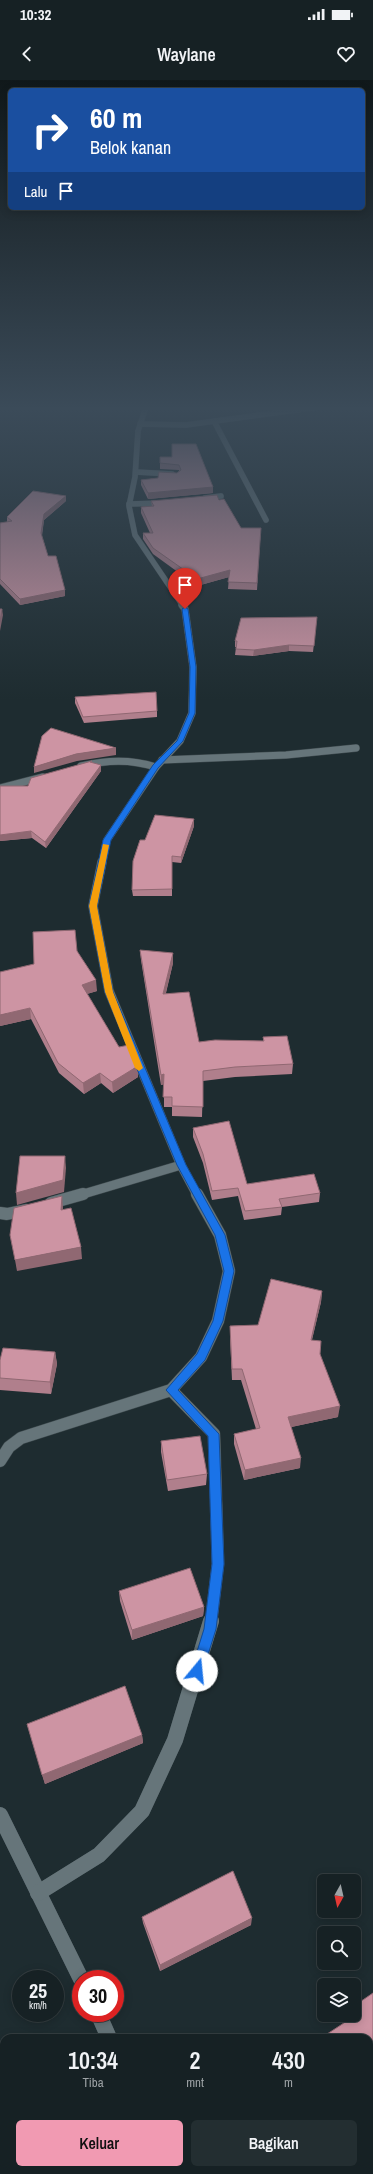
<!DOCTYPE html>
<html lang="id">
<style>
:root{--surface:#162124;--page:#232e31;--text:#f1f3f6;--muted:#9ea3a6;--line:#353e41;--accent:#f19ab2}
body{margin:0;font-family:"Archivo Narrow",sans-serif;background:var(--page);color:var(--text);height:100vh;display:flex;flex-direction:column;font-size:15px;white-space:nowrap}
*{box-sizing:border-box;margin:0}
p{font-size:13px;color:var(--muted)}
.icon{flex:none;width:22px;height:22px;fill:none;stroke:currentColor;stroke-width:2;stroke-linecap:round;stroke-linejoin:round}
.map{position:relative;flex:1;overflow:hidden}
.sheet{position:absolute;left:0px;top:1954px;width:373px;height:140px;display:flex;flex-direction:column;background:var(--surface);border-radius:12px 12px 0 0;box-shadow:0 2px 10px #0003,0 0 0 1px var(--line)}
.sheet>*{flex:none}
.hud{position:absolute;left:8px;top:8px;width:357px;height:122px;border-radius:6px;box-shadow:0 2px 10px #0003,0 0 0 1px var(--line);background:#1a4fa0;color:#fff;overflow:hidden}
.needle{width:26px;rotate:188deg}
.fabs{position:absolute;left:317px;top:1794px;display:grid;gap:8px}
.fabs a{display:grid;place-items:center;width:44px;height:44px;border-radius:6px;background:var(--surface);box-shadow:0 2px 10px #0003,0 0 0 1px var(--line);font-size:20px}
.speed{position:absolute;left:12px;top:1890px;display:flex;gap:8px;font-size:20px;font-weight:700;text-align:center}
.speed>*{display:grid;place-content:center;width:52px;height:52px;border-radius:50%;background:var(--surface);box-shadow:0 2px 10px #0003,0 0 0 1px var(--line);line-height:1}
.speed small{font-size:10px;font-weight:400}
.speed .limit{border:6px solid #d22;background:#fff;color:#111}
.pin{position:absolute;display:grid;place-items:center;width:34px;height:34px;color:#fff;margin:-41px -17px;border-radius:50% 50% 50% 0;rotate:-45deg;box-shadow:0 0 4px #0007}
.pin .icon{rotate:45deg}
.me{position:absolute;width:44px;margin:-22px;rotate:17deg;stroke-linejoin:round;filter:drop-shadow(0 0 3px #0008)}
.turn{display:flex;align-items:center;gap:14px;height:84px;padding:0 16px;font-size:18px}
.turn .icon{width:52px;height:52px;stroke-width:2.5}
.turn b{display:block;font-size:28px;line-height:34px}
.then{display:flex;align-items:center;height:38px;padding:0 16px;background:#0003;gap:8px;font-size:15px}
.eta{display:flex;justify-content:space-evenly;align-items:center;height:68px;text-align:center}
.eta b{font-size:24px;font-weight:600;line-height:28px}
.action{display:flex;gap:8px;margin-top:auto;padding:8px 16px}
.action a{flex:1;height:46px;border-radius:6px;background:var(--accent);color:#111;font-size:16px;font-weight:600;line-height:46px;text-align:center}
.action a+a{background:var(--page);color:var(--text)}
.status{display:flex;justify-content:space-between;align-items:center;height:28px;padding:0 20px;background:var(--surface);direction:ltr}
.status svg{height:11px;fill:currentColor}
header{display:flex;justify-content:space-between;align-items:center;height:52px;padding:0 16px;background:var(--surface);font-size:18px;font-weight:600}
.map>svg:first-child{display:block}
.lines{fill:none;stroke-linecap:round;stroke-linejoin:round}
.minor-far4-casing{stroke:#3d494d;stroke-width:6}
.minor-far3-casing{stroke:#3d494d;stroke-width:8}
.minor-far2-casing{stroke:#3d494d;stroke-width:10}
.minor-far1-casing{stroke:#3d494d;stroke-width:13}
.minor-casing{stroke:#3d494d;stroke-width:16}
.minor-far4{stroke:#66757a;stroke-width:5.5}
.minor-far3{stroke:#66757a;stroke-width:7}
.minor-far2{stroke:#66757a;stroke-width:9}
.minor-far1{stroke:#66757a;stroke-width:12}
.minor{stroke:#66757a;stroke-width:16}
.wall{fill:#b07f8c}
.shaded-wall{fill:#906872}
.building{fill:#cd94a3;stroke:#906872}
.route{fill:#1a73e8;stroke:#114b97}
.slow{fill:#f59e0b}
</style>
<div class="status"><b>10:32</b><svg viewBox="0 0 49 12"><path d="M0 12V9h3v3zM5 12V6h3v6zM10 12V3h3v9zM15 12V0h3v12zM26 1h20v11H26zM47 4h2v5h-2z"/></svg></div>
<header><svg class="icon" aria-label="back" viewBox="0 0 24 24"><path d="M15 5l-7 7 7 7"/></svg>Waylane<svg class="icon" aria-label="heart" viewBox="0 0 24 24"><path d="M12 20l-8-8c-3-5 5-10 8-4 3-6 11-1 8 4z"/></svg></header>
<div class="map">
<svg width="373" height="2094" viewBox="0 0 373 2094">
<rect width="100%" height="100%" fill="#1e2c30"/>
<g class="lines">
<g class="minor-far4-casing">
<g id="minor-far4">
<path d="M146,327L138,351L135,397L129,426L135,455L183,526"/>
<path d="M214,341L266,440"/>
<path d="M140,344L186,345L319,327"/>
<path d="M136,392L172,394"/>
<path d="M205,418L221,416"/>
<path d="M129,424L165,423"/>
</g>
</g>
<g class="minor-far3-casing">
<g id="minor-far3">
<path d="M162,680L286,675L356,668"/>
<path d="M81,686C107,680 130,679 156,687"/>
<path d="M0,708L43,697"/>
<path d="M102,783L107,760L156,687L180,661L192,633L193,587L185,529L182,525"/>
</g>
</g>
<g class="minor-far2-casing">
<g id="minor-far2">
<path d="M102,782L93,826L109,911L181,1085L197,1115"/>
<path d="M80,1115L181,1085"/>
</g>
</g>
<g class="minor-far1-casing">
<g id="minor-far1">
<path d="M51,1123L83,1114"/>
<path d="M0,1133L7,1134L26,1130"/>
<path d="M171,1310L214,1354L218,1484L211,1542"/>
<path d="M0,1381L9,1367L21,1358L171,1310L201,1277L218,1241L229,1191L220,1155L197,1114"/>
</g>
</g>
<g class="minor-casing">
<g id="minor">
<path d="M0,1735L81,1899"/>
<path d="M38,1813L99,1775L142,1731L175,1660L211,1541"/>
<path d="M98,1933L109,1958"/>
<path d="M171,2090L172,2094"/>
</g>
</g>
<use href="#minor-far4" class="minor-far4"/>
<use href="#minor-far3" class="minor-far3"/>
<use href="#minor-far2" class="minor-far2"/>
<use href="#minor-far1" class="minor-far1"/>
<use href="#minor" class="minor"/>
</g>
<g class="wall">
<path d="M172,377L213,407V413L148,419L141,405V400L158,398L177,393L179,391V390L160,389V383Z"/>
<path d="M219,420L241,448H261L257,510L228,509L229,497L197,506L153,474L143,459V453H150L141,433V427L152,426L151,421Z"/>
<path d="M66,421L44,440L42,456L48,476L65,516L20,525L0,504V443L7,442V437Z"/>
<path d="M317,537L313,572L289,571L253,576L235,575L236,567H235V561Z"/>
<path d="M75,617L157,631V637L84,643L75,623Z"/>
<path d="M92,681V683L101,691L46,768L32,758L0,761V706H28Z"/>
<path d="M194,746L181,783L172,782V816H133L132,810L145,760Z"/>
<path d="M140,870L173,883L166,913L199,962L263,961V957L293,984L292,994L235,997L203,1001L202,1037L172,1036V1027H164V1004L161,1005L141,880Z"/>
<path d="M77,871L97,911L87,914L119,967L138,997L113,1013L101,1003L84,1014L59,993L31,939L0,946L34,884Z"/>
<path d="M193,1048L247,1104L320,1113L319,1122L282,1127L281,1135L244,1140L238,1116L212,1120L203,1083L193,1057Z"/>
<path d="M322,1211L321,1222L312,1260L320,1274L338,1337L291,1347L300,1388L244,1400L234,1364V1354L256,1349L241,1300H232L230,1257V1246L258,1245Z"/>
<path d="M55,1272L57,1284L51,1314L0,1310V1280Z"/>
<path d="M161,1361L207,1394L206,1405L168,1411L161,1372Z"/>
<path d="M119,1511L204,1527L203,1536L132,1560L120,1521Z"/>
<path d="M27,1644L142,1655L143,1663L45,1704Z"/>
<path d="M142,1837L251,1845L160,1891L143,1843Z"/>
<path d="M344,1935H354L369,2090L346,1942L343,1937Z"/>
</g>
<g class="shaded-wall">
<path d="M213,407V413L148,419V413Z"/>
<path d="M66,416V421L44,440L41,459V453L44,434Z"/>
<path d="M230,490L229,497L197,506V499Z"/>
<path d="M65,510V516L20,525V519Z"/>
<path d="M2,529L3,535L0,551V542Z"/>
<path d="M289,565V571L253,576L254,570Z"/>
<path d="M116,668V675L77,681L34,693V687L76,674Z"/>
<path d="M101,685V691L46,768L45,762Z"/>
<path d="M194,739V746L181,783V777Z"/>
<path d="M31,751L32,758L0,761V755Z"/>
<path d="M173,873V883L163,924V914Z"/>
<path d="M96,900L97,911L83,915L82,905Z"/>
<path d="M30,928L31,939L0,946V935Z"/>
<path d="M138,986V997L113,1013L112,1002Z"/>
<path d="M100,993L101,1003L84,1014L83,1003Z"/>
<path d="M164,994L165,1004L161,1005V995Z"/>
<path d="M65,1076L66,1088L64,1112L17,1125L16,1113Z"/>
<path d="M62,1116L63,1128L62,1142L61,1130Z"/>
<path d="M81,1167L82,1179L17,1191L15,1180Z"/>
<path d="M322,1211L321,1222L309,1271L311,1260Z"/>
<path d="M55,1272L57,1284L51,1314L50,1302Z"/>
<path d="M340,1326L338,1337L287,1348L288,1337Z"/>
<path d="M301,1378L300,1388L244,1400L245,1390Z"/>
<path d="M204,1527L203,1536L132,1560V1550Z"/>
<path d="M142,1655L143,1663L45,1704L42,1695Z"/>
<path d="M252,1838L251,1845L160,1891V1885Z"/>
</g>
<g class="building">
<path d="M172,364H196L213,407L148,413L141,400L158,398L159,392L177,393L181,390L179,385L160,383V377H172Z"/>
<path d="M33,411L66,416L44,434L41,453L48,476H56L65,510L20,519L0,499V443L12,441L7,437Z"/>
<path d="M217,415L219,420L224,419L241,448H261L257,503L228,502L230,490L197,499L153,468L143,453H153L141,427L154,426L151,421Z"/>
<path d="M0,529H2L0,542Z"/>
<path d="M317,537L314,566L289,565L254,570L236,569L237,561H235L241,538Z"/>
<path d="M156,612L157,631L83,637L75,617Z"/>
<path d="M51,648L116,668L76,674L34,687L42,656Z"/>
<path d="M92,681L90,682L101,685L45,762L31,751L0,755V706H28L31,698Z"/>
<path d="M155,735L194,739L181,777L172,776V809L132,810L133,781L140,760H145Z"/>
<path d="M75,850L77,871L96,900L82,905L119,967L129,965L138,986L112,1002L100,993L83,1003L58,983L30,928L0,935V892L34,884L33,852Z"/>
<path d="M140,870L173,873L163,914L189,912L199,962L215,960L264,961L263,957L287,956L293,984L235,987L203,991V1027L172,1026V1017H163L164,994L161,995Z"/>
<path d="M229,1041L247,1104L314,1094L320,1113L279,1119L282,1127L245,1131L238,1108L212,1111L203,1074L193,1048Z"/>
<path d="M20,1076H65L63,1100L16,1113Z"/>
<path d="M62,1116L61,1130L71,1128L81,1167L15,1180L10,1155L14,1128Z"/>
<path d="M271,1199L322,1211L311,1260L321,1261L320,1274L340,1326L288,1337L301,1378L245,1390L234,1354L260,1348L242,1289H232L230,1246L258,1245Z"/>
<path d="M3,1268L55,1272L50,1302L0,1298V1280Z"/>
<path d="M200,1356L207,1394L167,1400L161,1361Z"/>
<path d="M190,1488L204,1527L132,1550L119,1511Z"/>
<path d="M125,1606L142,1655L42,1695L27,1644Z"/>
<path d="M233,1791L252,1838L160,1885L142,1837Z"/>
<path d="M373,1913V2094H246L253,2090H369V1958H321L350,1939L348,1935H354V1926Z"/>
</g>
<linearGradient id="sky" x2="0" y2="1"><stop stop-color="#10181a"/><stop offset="0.53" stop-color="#3b4b59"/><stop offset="1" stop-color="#3b4b59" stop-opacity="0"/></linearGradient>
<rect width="373" height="620" fill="url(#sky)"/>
<path class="route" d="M185,527L188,529L196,587L195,633L183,661L158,688L111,760L97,826L113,912L186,1085L225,1155L234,1191L223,1241L205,1280L178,1310L219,1354L224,1484L216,1549L203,1591L201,1595L197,1597L193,1595L191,1591L204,1549L212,1484L208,1356L166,1310L197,1274L213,1241L224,1191L215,1155L177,1085L105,912L89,826L103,760L153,685L177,661L189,633L190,587L182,529Z"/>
<path class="slow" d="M103,764L109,765L97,826L113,912L143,988L139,991L135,988L105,912L89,826Z"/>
</svg>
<div class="fabs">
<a><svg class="needle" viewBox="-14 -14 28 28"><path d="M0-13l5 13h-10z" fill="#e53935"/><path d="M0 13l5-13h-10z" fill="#9ea3a6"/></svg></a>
<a><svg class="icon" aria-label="search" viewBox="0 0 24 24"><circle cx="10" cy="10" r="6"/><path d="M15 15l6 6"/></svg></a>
<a><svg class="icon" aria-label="layers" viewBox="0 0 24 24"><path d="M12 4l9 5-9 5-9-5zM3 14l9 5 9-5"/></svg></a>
</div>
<div class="speed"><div>25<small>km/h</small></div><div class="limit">30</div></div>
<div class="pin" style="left:185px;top:529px;background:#d93025"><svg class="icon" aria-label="arrive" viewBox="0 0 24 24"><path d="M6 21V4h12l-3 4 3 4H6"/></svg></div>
<svg class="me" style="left:197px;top:1591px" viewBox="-20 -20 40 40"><circle r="19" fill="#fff"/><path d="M0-13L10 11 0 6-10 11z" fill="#1a73e8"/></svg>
<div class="hud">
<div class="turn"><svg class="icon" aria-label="right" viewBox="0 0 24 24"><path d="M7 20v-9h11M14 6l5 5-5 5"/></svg><div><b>60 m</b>Belok kanan</div></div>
<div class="then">Lalu<svg class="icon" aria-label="arrive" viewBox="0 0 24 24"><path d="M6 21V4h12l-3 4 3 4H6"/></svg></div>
</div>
<section class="sheet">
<div class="eta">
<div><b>10:34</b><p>Tiba</p></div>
<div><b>2</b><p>mnt</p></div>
<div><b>430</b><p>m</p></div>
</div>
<div class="action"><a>Keluar</a><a>Bagikan</a></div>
</section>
</div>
